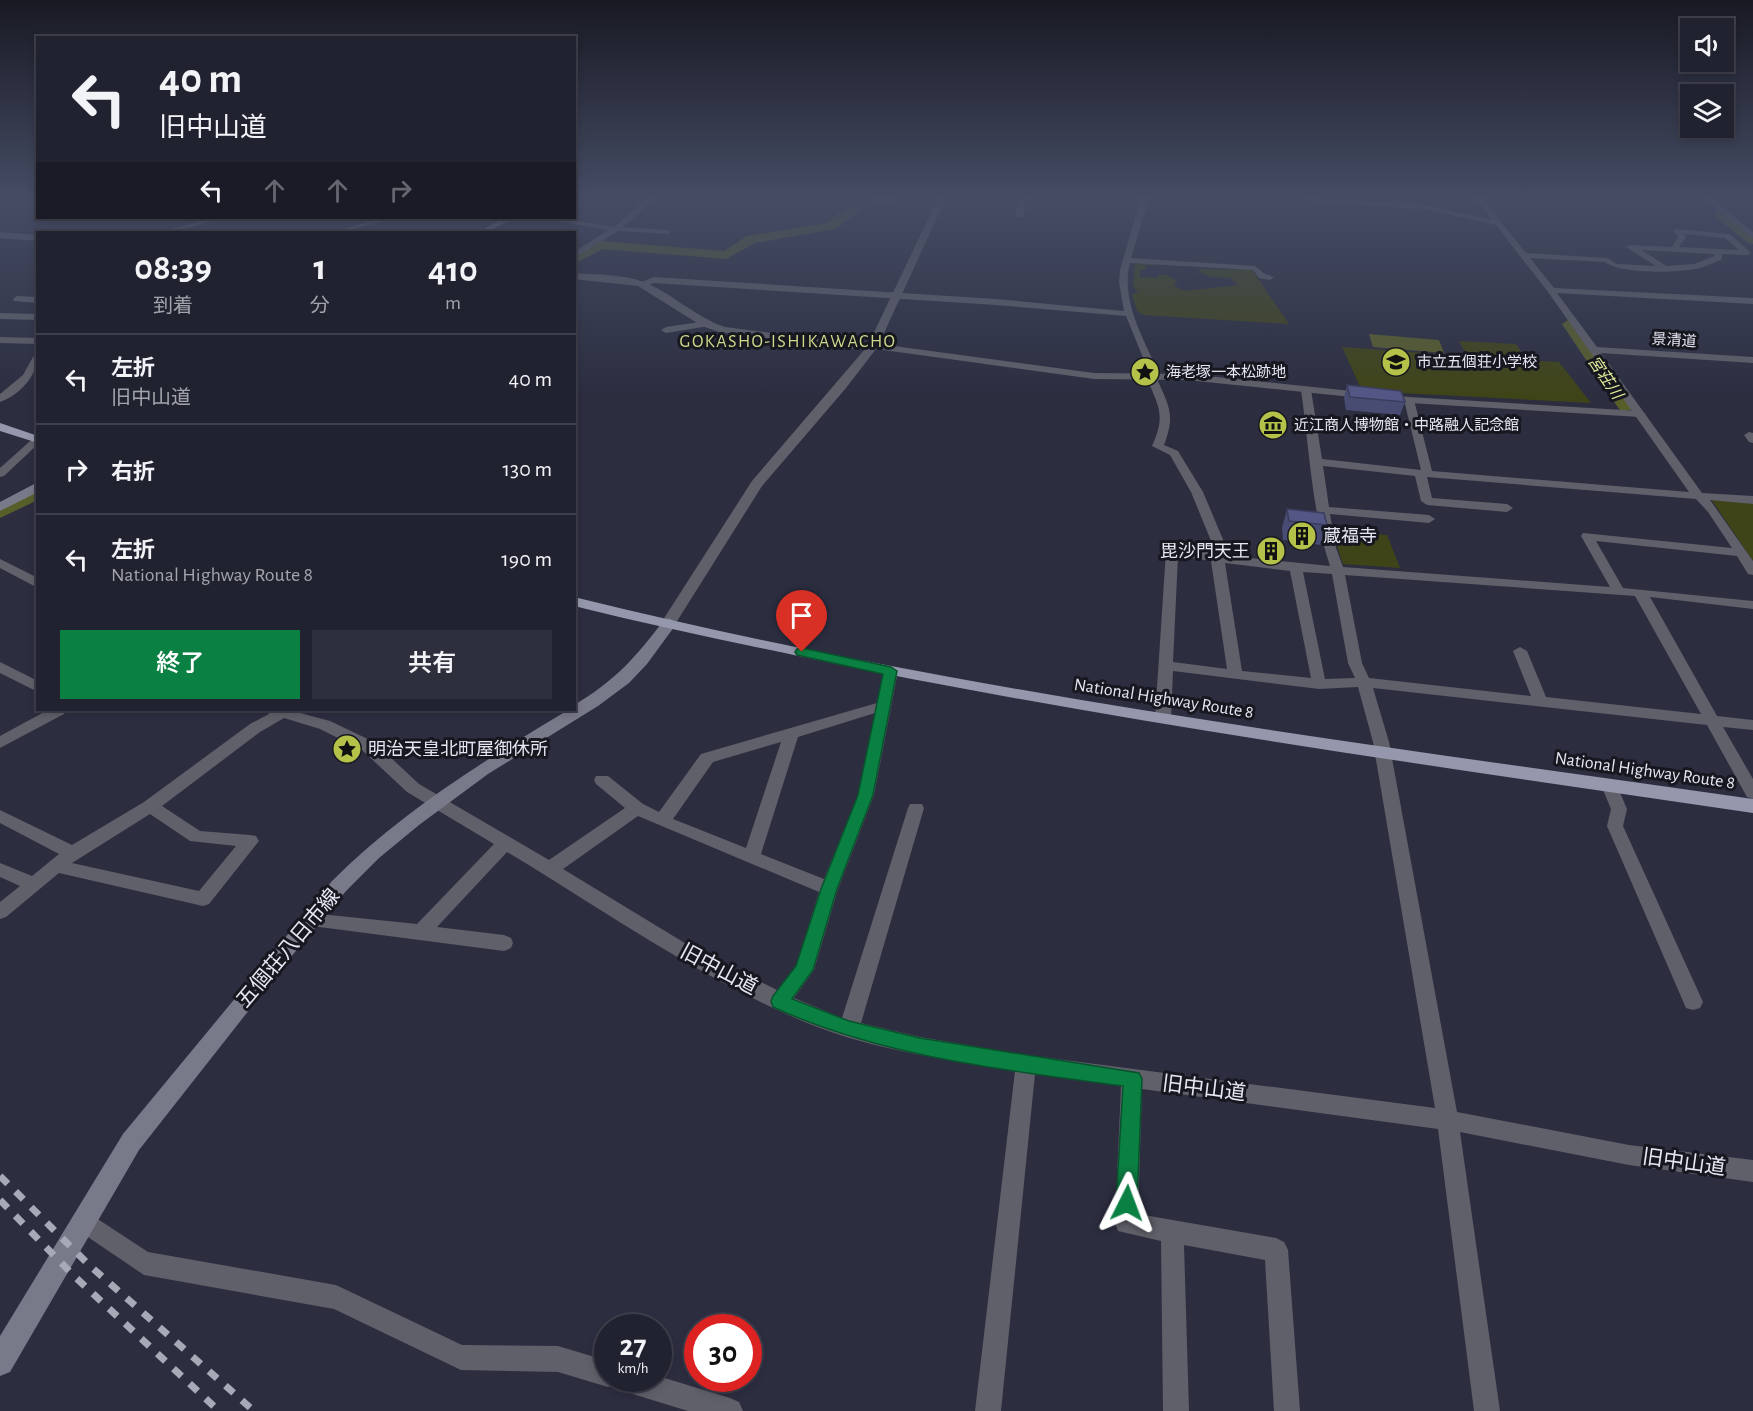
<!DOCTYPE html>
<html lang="ja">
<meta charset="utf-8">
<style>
:root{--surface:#212230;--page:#2d2f3c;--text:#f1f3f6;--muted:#a2a4ab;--line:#3e3f4c;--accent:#0b8043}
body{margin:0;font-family:"Alegreya Sans","Noto Sans JP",sans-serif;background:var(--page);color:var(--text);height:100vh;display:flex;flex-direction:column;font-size:22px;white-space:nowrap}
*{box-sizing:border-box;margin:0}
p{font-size:20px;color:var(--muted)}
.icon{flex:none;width:33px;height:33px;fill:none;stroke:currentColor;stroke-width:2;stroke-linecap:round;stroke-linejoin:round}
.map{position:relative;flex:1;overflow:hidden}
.side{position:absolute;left:36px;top:231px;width:540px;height:480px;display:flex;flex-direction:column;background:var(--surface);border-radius:0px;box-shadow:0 3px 9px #0003,0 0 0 2px var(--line)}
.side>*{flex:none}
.guide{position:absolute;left:36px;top:36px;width:540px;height:183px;border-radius:0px;box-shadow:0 3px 9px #0003,0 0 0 2px var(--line);background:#212230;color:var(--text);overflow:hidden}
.tools{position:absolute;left:1680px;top:18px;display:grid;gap:12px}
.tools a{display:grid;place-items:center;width:54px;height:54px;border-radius:0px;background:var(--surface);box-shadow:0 3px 9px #0003,0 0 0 2px var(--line);font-size:30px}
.speed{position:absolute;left:594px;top:1314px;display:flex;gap:12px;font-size:30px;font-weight:700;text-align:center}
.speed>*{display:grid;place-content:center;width:78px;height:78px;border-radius:50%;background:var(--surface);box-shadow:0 3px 9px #0003,0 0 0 2px var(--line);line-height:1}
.speed small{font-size:15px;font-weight:400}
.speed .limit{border:9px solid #d22;background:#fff;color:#111}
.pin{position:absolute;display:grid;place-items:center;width:51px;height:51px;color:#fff;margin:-62px -26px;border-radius:50% 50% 50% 0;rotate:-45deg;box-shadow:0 0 6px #0007}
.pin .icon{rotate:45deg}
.me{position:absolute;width:66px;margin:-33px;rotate:3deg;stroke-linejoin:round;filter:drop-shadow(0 0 4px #0008)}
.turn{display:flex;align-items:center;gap:21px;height:126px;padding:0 24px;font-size:27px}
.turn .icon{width:78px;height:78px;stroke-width:2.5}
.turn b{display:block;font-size:42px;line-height:51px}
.lanes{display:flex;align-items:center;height:57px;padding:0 24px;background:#0003;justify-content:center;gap:30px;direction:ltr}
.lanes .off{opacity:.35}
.eta{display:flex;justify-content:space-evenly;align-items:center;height:102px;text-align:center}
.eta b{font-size:36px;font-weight:600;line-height:42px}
.primary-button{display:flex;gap:12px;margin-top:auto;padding:12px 24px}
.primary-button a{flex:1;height:69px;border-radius:0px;background:var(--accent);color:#fff;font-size:24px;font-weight:600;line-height:69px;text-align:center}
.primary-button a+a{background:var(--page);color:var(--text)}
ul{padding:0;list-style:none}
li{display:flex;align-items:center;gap:18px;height:90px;padding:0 24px;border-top:2px solid var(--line)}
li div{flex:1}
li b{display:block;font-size:22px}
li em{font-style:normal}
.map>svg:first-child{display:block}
.green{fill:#3f4418}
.water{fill:#585e2a}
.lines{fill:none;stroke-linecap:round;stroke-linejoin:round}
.river{fill:#585e2a;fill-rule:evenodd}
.minor{fill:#5f6069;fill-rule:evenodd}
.tertiary{fill:#5f6069;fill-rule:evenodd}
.secondary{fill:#797a89;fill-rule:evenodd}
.trunk{fill:#9598ac;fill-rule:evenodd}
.rail{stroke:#a7a9b7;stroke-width:7;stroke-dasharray:11 11;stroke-linecap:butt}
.wall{fill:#484b72}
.building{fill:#545785;stroke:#3b3d5d;stroke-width:1.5}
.route{fill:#0b8043;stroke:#07532c;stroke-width:1.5}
.labels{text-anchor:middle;stroke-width:6;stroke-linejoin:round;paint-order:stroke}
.far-street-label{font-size:15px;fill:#e5e6f3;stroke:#16171f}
.far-poi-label{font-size:15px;fill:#e5e6f3;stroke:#16171f;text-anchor:start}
.far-water-label{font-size:16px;font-style:italic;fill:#e1ec9b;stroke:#16171f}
.far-quarter-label{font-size:18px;letter-spacing:1.5px;fill:#ced88b;stroke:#16171f}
.poi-label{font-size:18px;fill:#e5e6f3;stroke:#16171f;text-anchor:start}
.street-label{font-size:18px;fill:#e5e6f3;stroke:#16171f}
.near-street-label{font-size:21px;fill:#e5e6f3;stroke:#16171f}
</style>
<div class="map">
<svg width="1753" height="1411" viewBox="0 0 1753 1411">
<rect width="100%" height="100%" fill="#2c2e40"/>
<g class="green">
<path d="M1140,263L1163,265H1145L1146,269L1140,271V277L1157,278L1158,275H1167L1176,280L1177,283L1173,285L1184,291L1238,285L1230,278L1211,277L1198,272L1201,269L1252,270L1289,324L1144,315L1137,311L1132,294L1138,292L1133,286L1135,264Z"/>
<path d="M1459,341L1516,344L1526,359L1523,360L1559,362L1591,403L1362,391L1342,347L1467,356Z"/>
<path d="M1711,499L1753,503V561Z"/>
<path d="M1332,531L1387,535L1400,568L1343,564Z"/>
</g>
<path class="water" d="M1369,334L1439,340L1444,353L1373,347Z"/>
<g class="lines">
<g class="river">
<path d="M875,198H895L893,201L863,208L835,229L755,243L726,259L603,249L574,264V254L590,244L603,241L724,251L747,236L826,223L855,202Z"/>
<path d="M1721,211L1753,234V244L1748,243L1717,218L1715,215L1717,212Z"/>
<path d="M1570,319L1575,321L1635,406L1632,410H1620L1617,406L1562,324Z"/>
<path d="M38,486V500L0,518V504Z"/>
</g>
<g class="minor">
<path d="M647,198H655L623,227L666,230H669V234L618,231L574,258V252L609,230L541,218H556L614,227Z"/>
<path d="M1019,198H1027L1023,216L1019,218L1015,216Z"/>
<path d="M1141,198H1149L1131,258L1255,266L1265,274L1274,277L1270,280L1259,278L1253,270L1130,263C1120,301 1145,342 1161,377L1158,381C1170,408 1175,416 1164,445L1178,451L1203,492L1230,556L1330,566C1312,514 1309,445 1301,390L1306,387L1311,390L1322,459L1421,470L1404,400L1409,397L1414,400L1432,471L1689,492L1548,292L1496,225L1430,210L1306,200L1303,198L1430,206L1492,220L1475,198H1482L1526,253L1607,258L1617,264L1656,266L1626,247L1630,245L1672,247L1678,237L1673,231L1677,229L1730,234L1751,253L1747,255L1722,254V259C1713,263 1705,267 1695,269C1675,273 1621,274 1605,262L1530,258L1554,288L1753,298V304L1557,293L1597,347L1753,357V363L1601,353L1702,493L1753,496V504L1710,500L1753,561V575L1748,574L1737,556L1596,541L1623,588L1753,601V609L1650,597L1717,716L1753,720V730L1723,727L1753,779V799L1747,797L1707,725L1373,688L1389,742L1457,1112L1629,1145L1753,1160V1182L1629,1165L1460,1132L1500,1411H1474L1438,1129L1142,1089L1138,1214L1276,1238L1284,1242L1288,1250L1300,1411H1274L1265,1260L1184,1245L1189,1411H1163L1161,1241L1118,1231L1115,1223L1121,1086L1035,1074L1001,1411H975L1015,1071C945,1059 873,1050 807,1023C701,979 605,911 507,852L437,927L504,935L511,938L513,943L511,948L504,951L304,925L301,920L304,915L310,913L417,924L494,844L407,792L362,750L320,729L284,718L260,732L162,806L200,831L250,835L256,836L259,841L209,904L203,906L59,873L6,917L0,919V902L20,886L0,877V863L32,876L59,854L0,823V810L72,845L144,802L250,724L269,714L266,710H289L330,721L374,742L419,784L549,860L625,808L596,784L594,780L596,776H608L643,804L659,812L701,754L877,703L884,671L891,666L898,671L874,795L838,889L814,970L794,998L842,1018L908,808L910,804H922L924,808L861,1023L920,1037L1026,1055L1435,1108L1373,742L1358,687L1319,689L1173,671L1171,718L1163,723L1155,718L1166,551L1172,547L1216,553L1191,492L1170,455L1152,446C1165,417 1160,409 1148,381L1151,377L1126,316L996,305L654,283L641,287L637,284L654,277L996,299L1124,311L1119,282L1120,270ZM1684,234L1725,238L1739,250L1679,247L1686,237ZM1642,250L1713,254L1715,256L1694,264L1666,266ZM1323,466L1415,476L1421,501L1427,505L1507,512L1513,508L1507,504L1432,498L1427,477L1696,499L1708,512L1732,548L1583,533L1581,536L1610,587L1343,567L1335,545L1330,514L1429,523L1435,519L1429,515L1329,507ZM1178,556L1211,561L1227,669L1173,662ZM1225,563L1290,571L1311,678L1242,671ZM1303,572L1332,574L1348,663L1355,678L1325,679ZM1345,575L1635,596L1701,714L1546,697L1527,651L1520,647L1513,651L1531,696L1369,678L1362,663ZM875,713L858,795L824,879L761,854L798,737ZM781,742L746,848L673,819L713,762ZM150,814L190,841L236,846L199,891L72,863ZM638,816L819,892L796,967L777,990L693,948L563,869Z"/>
<path d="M1703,198H1711L1753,232V238Z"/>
<path d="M214,218H225L171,232H160Z"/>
<path d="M383,218H394L342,232H331Z"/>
<path d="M17,296L38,297V303L14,301L13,299Z"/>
<path d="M0,313L38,314V320L0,319Z"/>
<path d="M706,321L709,322V326L666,333L661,330L666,327Z"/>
<path d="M0,337L38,338V344L0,343Z"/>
<path d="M38,354C38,375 20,395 0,402V394L23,375L33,357Z"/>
<path d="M1749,432L1753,433V443L1749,442L1744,435Z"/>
<path d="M38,434V444L4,476L0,477V468Z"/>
<path d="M0,559L38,578V588L0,568Z"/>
<path d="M0,662L38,681V692L0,673Z"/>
<path d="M48,710H67L64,714L0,748V736Z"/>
<path d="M1609,779L1615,781L1627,809L1623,826L1703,1002L1700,1008L1693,1010L1686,1008L1607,826L1611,809L1601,785L1603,781Z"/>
<path d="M84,1210L148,1252L336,1285L462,1345L558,1346L608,1361V1378H658V1376L730,1398L739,1402L743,1411H688L623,1391L613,1385L608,1387L558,1372L461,1370L334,1309L144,1275L76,1229L73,1221L76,1213Z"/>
</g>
<g class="tertiary">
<path d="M938,198H946L879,344L1094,373L1187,374L1409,397L1640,411L1646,414L1640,417L1409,403L1187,380L1094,379L876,349L846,388L762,486L674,626H664L661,623L752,481L865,349H849L719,332L702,326L638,286L574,279V273C597,275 623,274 644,282C672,293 695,317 725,327L849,343H869Z"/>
<path d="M0,232L38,235V241L0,238Z"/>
</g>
<g class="secondary">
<path d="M504,218H513L488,232H479Z"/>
<path d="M38,482V492L0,511V502Z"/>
<path d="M669,618L677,623L647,664L629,683L598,706L488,774L419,825L379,858L346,891L290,958L139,1150L10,1372L0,1376V1336L123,1134L332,881C402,811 484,761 568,710H574V705C615,681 636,657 664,620Z"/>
</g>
<g class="trunk">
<path d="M0,423L38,436V443L0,431Z"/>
<path d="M574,597C961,693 1359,743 1753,799V813C1436,766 1118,723 803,657C727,641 650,625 574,606Z"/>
</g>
<g class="rail">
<path d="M0,1176L88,1264L254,1411"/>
<path d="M0,1200L74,1276L219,1411"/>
</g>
</g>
<g class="wall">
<path d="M1347,385L1405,402L1400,415L1346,410L1344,398Z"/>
<path d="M1287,509L1327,525L1321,545L1283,540L1282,528Z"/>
</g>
<g class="building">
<path d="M1347,385L1401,391L1405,402L1350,397Z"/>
<path d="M1287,509L1324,513L1327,525L1289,521Z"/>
</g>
<linearGradient id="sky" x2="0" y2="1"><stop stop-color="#181923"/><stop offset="0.5" stop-color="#454c64"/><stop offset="1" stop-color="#454c64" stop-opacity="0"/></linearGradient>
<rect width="1753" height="395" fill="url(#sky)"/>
<path class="route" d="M802,648L891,667L897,671L873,795L837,889L813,970L792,999L849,1021L920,1038L1139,1073L1142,1079L1137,1203L1134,1210L1127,1213L1119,1210L1116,1203L1123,1086C1005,1070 882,1057 773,1007L771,1001L773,996L796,966L821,889L858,795L883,674L797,655L795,652L797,649Z"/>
<defs>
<g id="school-disc" transform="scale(1.5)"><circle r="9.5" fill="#b5c249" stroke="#16171f"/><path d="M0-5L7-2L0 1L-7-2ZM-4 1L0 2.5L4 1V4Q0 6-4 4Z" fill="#111"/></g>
<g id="sight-disc" transform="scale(1.5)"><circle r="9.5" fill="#b5c249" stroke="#16171f"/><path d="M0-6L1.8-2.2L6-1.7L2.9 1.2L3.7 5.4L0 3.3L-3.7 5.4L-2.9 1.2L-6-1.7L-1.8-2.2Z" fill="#111"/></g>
<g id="museum-disc" transform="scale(1.5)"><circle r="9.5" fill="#b5c249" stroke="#16171f"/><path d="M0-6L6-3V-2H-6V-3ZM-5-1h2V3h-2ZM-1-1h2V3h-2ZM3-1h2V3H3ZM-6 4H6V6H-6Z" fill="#111"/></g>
<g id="building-disc" transform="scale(1.5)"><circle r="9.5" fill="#b5c249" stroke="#16171f"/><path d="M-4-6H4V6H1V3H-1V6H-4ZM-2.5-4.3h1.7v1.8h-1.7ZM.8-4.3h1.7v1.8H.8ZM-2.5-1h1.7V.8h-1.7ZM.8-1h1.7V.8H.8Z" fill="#111"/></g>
</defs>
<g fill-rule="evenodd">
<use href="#school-disc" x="1396" y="362"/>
<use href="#sight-disc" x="1145" y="372"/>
<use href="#museum-disc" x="1273" y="425"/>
<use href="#building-disc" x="1302" y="536"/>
<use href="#building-disc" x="1271" y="551"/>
<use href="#sight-disc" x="347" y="749"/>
</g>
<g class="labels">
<g class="far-street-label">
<text transform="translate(1674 340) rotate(4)" y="5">景清道</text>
</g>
<g class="far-poi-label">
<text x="1417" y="367">市立五個荘小学校</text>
<text x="1166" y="377">海老塚一本松跡地</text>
<text x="1294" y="430">近江商人博物館・中路融人記念館</text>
</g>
<g class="far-water-label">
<text transform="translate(1606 377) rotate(56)" y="6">宮荘川</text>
</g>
<g class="far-quarter-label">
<text x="788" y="347">GOKASHO-ISHIKAWACHO</text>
</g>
<g class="poi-label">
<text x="1323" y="542">蔵福寺</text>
<text x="1250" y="557" text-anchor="end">毘沙門天王</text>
<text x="368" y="755">明治天皇北町屋御休所</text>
</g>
<g class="street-label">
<text transform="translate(1164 698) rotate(9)" y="6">National Highway Route 8</text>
<text transform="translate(1645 770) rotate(8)" y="6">National Highway Route 8</text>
</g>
<g class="near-street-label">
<text transform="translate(288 948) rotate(-50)" y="7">五個荘八日市線</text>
<text transform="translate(719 969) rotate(28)" y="7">旧中山道</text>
<text transform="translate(1204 1088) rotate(7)" y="7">旧中山道</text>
<text transform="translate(1684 1162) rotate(8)" y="7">旧中山道</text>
</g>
</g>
</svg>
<div class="tools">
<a><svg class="icon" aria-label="sound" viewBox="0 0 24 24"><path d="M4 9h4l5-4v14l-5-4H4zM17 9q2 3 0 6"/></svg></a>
<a><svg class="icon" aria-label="layers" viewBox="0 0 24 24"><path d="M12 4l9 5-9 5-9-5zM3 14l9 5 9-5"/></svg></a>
</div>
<div class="speed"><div>27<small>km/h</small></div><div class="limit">30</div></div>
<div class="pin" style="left:802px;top:652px;background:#d93025"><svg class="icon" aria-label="arrive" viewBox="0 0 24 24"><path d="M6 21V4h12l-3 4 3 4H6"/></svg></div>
<svg class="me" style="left:1127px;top:1203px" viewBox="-20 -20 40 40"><path d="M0-17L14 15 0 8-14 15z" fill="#0b8043" stroke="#fff" stroke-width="4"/></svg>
<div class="guide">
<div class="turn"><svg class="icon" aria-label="left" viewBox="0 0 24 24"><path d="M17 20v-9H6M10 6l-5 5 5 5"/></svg><div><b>40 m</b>旧中山道</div></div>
<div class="lanes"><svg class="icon" aria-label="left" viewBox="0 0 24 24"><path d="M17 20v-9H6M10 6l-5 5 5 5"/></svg><svg class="icon off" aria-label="ahead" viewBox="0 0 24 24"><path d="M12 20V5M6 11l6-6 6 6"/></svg><svg class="icon off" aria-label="ahead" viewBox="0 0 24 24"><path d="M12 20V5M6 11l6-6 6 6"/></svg><svg class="icon off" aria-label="right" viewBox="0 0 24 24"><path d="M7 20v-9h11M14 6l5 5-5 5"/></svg></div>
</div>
<section class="side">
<div class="eta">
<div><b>08:39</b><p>到着</p></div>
<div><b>1</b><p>分</p></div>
<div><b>410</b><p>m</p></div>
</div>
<ul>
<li><svg class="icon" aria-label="left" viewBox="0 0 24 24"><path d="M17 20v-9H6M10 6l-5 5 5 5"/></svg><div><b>左折</b><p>旧中山道</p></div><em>40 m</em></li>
<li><svg class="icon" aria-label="right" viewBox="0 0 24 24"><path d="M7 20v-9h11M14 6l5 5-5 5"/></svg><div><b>右折</b></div><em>130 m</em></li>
<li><svg class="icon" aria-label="left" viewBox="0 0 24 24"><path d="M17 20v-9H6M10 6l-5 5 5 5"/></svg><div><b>左折</b><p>National Highway Route 8</p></div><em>190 m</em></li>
</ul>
<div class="primary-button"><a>終了</a><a>共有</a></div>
</section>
</div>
